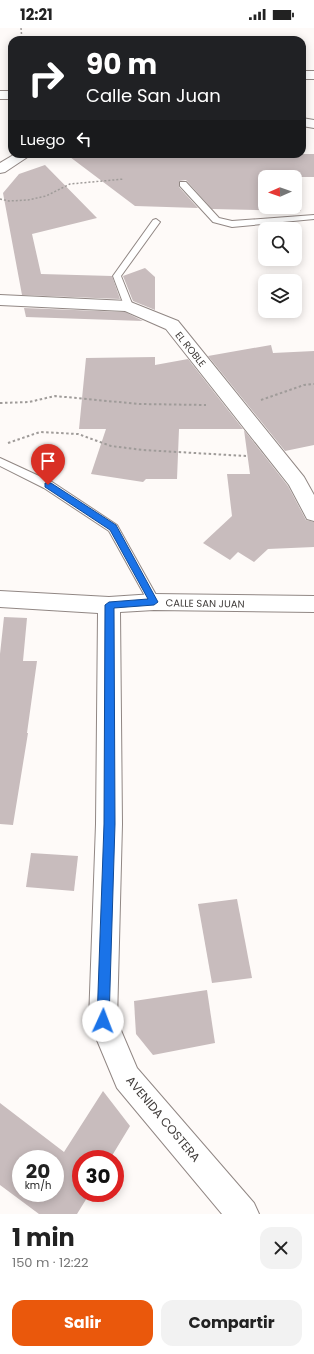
<!DOCTYPE html>
<html lang="es">
<meta charset="utf-8">
<style>
:root{--surface:#fff;--page:#f2f2f2;--text:#222;--muted:#767676;--accent:#ea580c}
body{margin:0;font-family:Poppins,sans-serif;background:var(--page);color:var(--text);height:100vh;display:flex;flex-direction:column;font-size:15px;white-space:nowrap}
*{box-sizing:border-box;margin:0}
p{font-size:13px;color:var(--muted)}
.icon{flex:none;width:22px;height:22px;fill:none;stroke:currentColor;stroke-width:2;stroke-linecap:round;stroke-linejoin:round}
.map{position:relative;height:1186px;overflow:hidden}
.drawer{display:flex;flex-direction:column;background:var(--surface);flex:1}
.drawer>*{flex:none}
.guide{position:absolute;left:8px;top:8px;width:298px;height:122px;border-radius:12px;box-shadow:0 2px 10px #0003;background:#202124;color:#fff;overflow:hidden}
.needle{width:26px;rotate:268deg}
.tools{position:absolute;left:258px;top:142px;display:grid;gap:8px}
.tools a{display:grid;place-items:center;width:44px;height:44px;border-radius:8px;background:var(--surface);box-shadow:0 2px 10px #0003;font-size:20px}
.speed{position:absolute;left:12px;top:1122px;display:flex;gap:8px;font-size:20px;font-weight:700;text-align:center}
.speed>*{display:grid;place-content:center;width:52px;height:52px;border-radius:50%;background:var(--surface);box-shadow:0 2px 10px #0003;line-height:1}
.speed small{font-size:10px;font-weight:400}
.speed .limit{border:6px solid #d22;background:#fff;color:#111}
.pin{position:absolute;display:grid;place-items:center;width:34px;height:34px;color:#fff;margin:-41px -17px;border-radius:50% 50% 50% 0;rotate:-45deg;box-shadow:0 0 4px #0007}
.pin .icon{rotate:45deg}
.me{position:absolute;width:44px;margin:-22px;rotate:2deg;stroke-linejoin:round;filter:drop-shadow(0 0 3px #0008)}
.turn{display:flex;align-items:center;gap:14px;height:84px;padding:0 12px;font-size:18px}
.turn .icon{width:52px;height:52px;stroke-width:2.5}
.turn b{display:block;font-size:28px;line-height:34px}
.then{display:flex;align-items:center;height:38px;padding:0 12px;background:#0003;gap:8px;font-size:15px}
.round{display:grid;place-items:center;flex:none;width:42px;height:42px;border-radius:12px;background:var(--page)}
.overview{display:flex;align-items:center;justify-content:space-between;height:68px;padding:0 12px}
h1{font-size:24px;font-weight:700;line-height:30px}
.primary-button{display:flex;gap:8px;margin-top:auto;padding:8px 12px}
.primary-button a{flex:1;height:46px;border-radius:12px;background:var(--accent);color:#fff;font-size:16px;font-weight:700;line-height:46px;text-align:center}
.primary-button a+a{background:var(--page);color:var(--text)}
.status{display:flex;justify-content:space-between;align-items:center;height:28px;padding:0 20px;background:var(--surface);direction:ltr}
.status svg{height:11px;fill:currentColor}
.map>svg:first-child{display:block}
.building{fill:#c8bcbd;fill-rule:evenodd}
.lines{fill:none;stroke-linecap:round;stroke-linejoin:round}
.service-casing{stroke:#918784;stroke-width:2}
.minor-casing{stroke:#918784;stroke-width:2}
.path-far1{stroke:#9f9b99;stroke-width:1.5;stroke-dasharray:2 2;stroke-linecap:butt}
.path{stroke:#9f9b99;stroke-width:2;stroke-dasharray:2.5 2.5;stroke-linecap:butt}
.service{fill:#fff;fill-rule:evenodd}
.minor{fill:#fff;fill-rule:evenodd}
.route{fill:#1a73e8;stroke:#114b97}
.labels{text-anchor:middle;stroke-width:3;stroke-linejoin:round;paint-order:stroke}
.street-label{font-size:10px;fill:#3f3b39;stroke:#fff}
.near-street-label{font-size:12px;fill:#3f3b39;stroke:#fff}
</style>
<div class="status"><b>12:21</b><svg viewBox="0 0 49 12"><path d="M0 12V9h3v3zM5 12V6h3v6zM10 12V3h3v9zM15 12V0h3v12zM26 1h20v11H26zM47 4h2v5h-2z"/></svg></div>
<div class="map">
<svg width="314" height="1186" viewBox="0 0 314 1186">
<rect width="100%" height="100%" fill="#fefaf8"/>
<g class="building">
<path d="M66,126H314V149H265V179H295V157L301,183L212,181L186,152L179,153V159L198,180L135,178Z"/>
<path d="M45,137L97,190L32,206L41,246L112,248L120,271L22,267L3,165L19,146Z"/>
<path d="M145,240L155,249V282L133,273L123,248Z"/>
<path d="M24,280L125,284L143,293L26,289Z"/>
<path d="M271,317L273,325L314,323V417L285,423L208,328Z"/>
<path d="M155,329V337L188,331L243,401H179L177,451H146L143,454L91,446L106,401H79L86,330Z"/>
<path d="M244,402L288,458L306,492L314,494V519L268,521L254,534L238,524L230,532L203,515L232,488L227,446H250Z"/>
<path d="M4,589L27,590L23,633H37L27,705H28L13,797L0,796V626Z"/>
<path d="M31,825L78,828L74,863L26,859Z"/>
<path d="M237,871L252,950L212,955L198,876Z"/>
<path d="M207,962L215,1015L153,1027L136,1006L134,973Z"/>
<path d="M103,1063L130,1098L110,1131H81V1165H90L77,1186H39L0,1157V1075L64,1124ZM21,1131H55V1165H21Z"/>
</g>
<g class="lines">
<g class="service-casing">
<g id="service">
<path d="M180,154H186L219,190L232,193L314,187V191L232,199L213,194L180,158Z"/>
<path d="M156,191L160,194L121,248L133,278L128,281L125,280L113,248L153,192Z"/>
<path d="M0,430L52,454L117,497L160,574L158,577H150L109,503L44,460L0,438Z"/>
</g>
</g>
<g class="minor-casing">
<g id="minor">
<rect x="302" y="43" width="12" height="8"/>
<rect x="0" y="63" width="12" height="8"/>
<path d="M302,90L314,92V100L302,98Z"/>
<path d="M15,126H32L5,144L0,145V135Z"/>
<path d="M0,267L128,273L178,293L304,449L314,467V493L307,491L289,457L166,301L125,283L0,277Z"/>
<path d="M0,563L109,569L154,566L314,568V584L154,582L120,584L122,796L117,993L137,1040L254,1175L259,1186H222L117,1060L89,993L96,796L98,585L0,579Z"/>
</g>
</g>
<g class="path-far1">
<path d="M21,0L22,12"/>
<path d="M0,171L9,173L28,172L46,168L70,156L124,151"/>
</g>
<g class="path">
<path d="M261,372L304,357L314,356"/>
<path d="M0,375L29,374L55,368L139,376L206,377"/>
<path d="M8,415L40,404L78,406L111,418L143,422L246,428"/>
</g>
<use href="#service" class="service"/>
<use href="#minor" class="minor"/>
</g>
<path class="route" d="M45,455H51L116,497L158,574L154,577L114,580L115,796L109,993L107,997L103,999L99,997L97,993L104,796L105,577L109,574L148,571L110,502L45,459Z"/>
<g class="labels">
<g class="street-label">
<text transform="translate(191 321) rotate(51)" y="4">EL ROBLE</text>
<text transform="translate(205 575) rotate(1)" y="4">CALLE SAN JUAN</text>
</g>
<g class="near-street-label">
<text transform="translate(163 1091) rotate(50)" y="4">AVENIDA COSTERA</text>
</g>
</g>
</svg>
<div class="tools">
<a><svg class="needle" viewBox="-14 -14 28 28"><path d="M0-13l5 13h-10z" fill="#e53935"/><path d="M0 13l5-13h-10z" fill="#767676"/></svg></a>
<a><svg class="icon" aria-label="search" viewBox="0 0 24 24"><circle cx="10" cy="10" r="6"/><path d="M15 15l6 6"/></svg></a>
<a><svg class="icon" aria-label="layers" viewBox="0 0 24 24"><path d="M12 4l9 5-9 5-9-5zM3 14l9 5 9-5"/></svg></a>
</div>
<div class="speed"><div>20<small>km/h</small></div><div class="limit">30</div></div>
<div class="pin" style="left:48px;top:457px;background:#d93025"><svg class="icon" aria-label="arrive" viewBox="0 0 24 24"><path d="M6 21V4h12l-3 4 3 4H6"/></svg></div>
<svg class="me" style="left:103px;top:993px" viewBox="-20 -20 40 40"><circle r="19" fill="#fff"/><path d="M0-13L10 11 0 6-10 11z" fill="#1a73e8"/></svg>
<div class="guide">
<div class="turn"><svg class="icon" aria-label="right" viewBox="0 0 24 24"><path d="M7 20v-9h11M14 6l5 5-5 5"/></svg><div><b>90 m</b>Calle San Juan</div></div>
<div class="then">Luego<svg class="icon" aria-label="left" viewBox="0 0 24 24"><path d="M17 20v-9H6M10 6l-5 5 5 5"/></svg></div>
</div>
</div>
<section class="drawer">
<div class="overview"><div><h1>1 min</h1><p>150 m · 12:22</p></div><a class="round"><svg class="icon" aria-label="close" viewBox="0 0 24 24"><path d="M6 6l12 12M18 6L6 18"/></svg></a></div>
<div class="primary-button"><a>Salir</a><a>Compartir</a></div>
</section>
